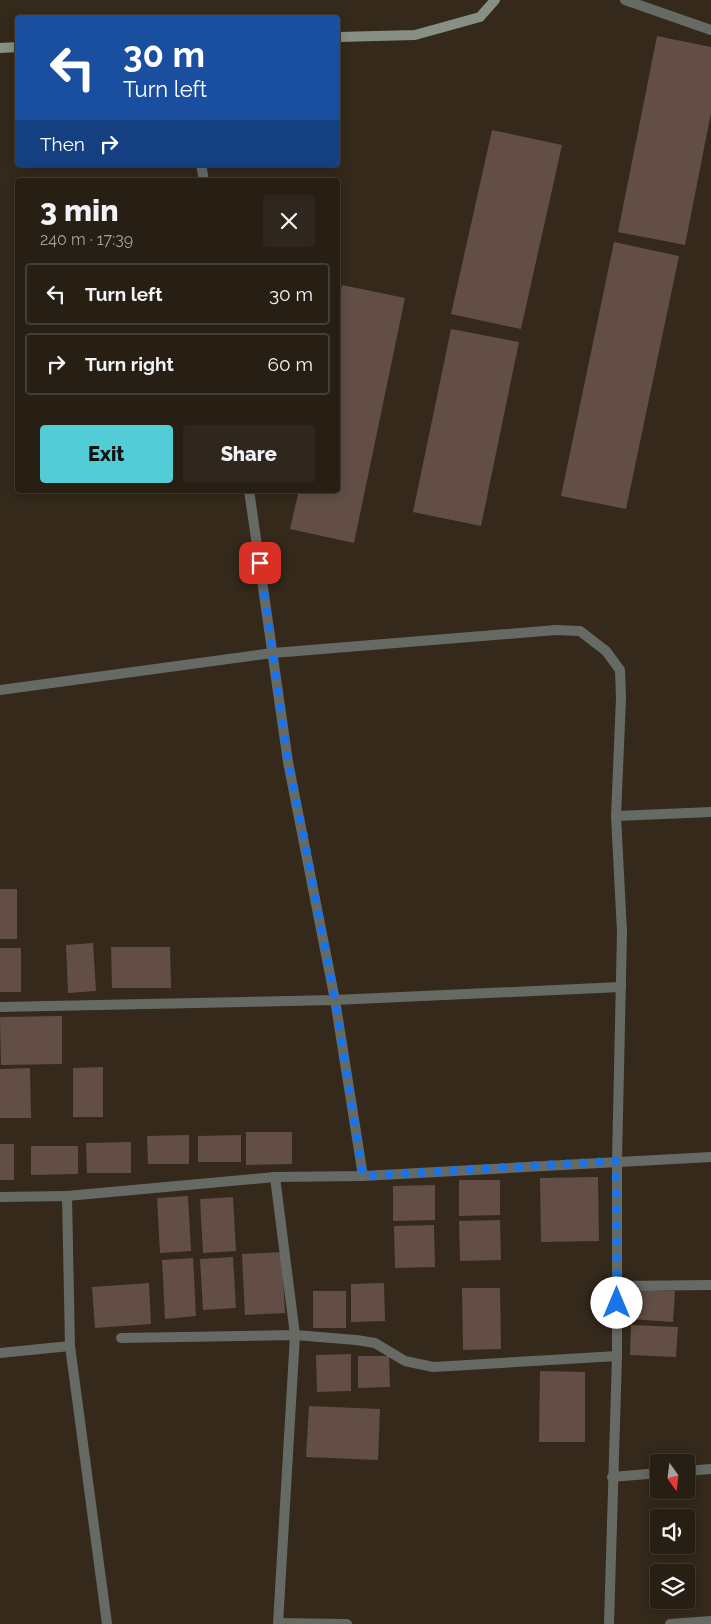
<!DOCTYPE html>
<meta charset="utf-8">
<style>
:root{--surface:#271f14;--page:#2f271d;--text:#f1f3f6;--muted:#a4a2a0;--line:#433d34;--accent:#52ccd5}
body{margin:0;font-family:Raleway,sans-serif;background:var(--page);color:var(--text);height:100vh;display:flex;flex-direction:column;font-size:19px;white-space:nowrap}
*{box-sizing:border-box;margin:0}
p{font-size:16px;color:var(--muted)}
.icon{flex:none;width:28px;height:28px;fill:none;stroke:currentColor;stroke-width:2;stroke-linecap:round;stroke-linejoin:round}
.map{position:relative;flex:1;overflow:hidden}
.side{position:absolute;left:15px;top:178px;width:325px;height:315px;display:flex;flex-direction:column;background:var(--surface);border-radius:5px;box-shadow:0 2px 12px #0003,0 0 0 1px var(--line)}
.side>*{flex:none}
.hud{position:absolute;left:15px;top:15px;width:325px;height:152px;border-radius:5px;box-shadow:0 2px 12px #0003,0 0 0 1px var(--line);background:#1a4fa0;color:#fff;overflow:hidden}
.needle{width:32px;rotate:166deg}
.buttons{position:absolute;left:650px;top:1454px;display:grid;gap:10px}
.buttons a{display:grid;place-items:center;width:45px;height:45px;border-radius:5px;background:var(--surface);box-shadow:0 2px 12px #0003,0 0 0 1px var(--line);font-size:25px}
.pin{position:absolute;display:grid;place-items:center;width:42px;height:42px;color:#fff;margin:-21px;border-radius:10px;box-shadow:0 2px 8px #0006}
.me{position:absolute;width:55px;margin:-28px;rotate:0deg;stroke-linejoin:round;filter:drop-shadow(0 0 4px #0008)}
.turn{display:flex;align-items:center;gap:18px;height:105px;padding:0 25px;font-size:22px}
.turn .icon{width:65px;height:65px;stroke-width:2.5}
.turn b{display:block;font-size:35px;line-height:42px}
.then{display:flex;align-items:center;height:48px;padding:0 25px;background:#0003;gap:10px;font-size:19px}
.round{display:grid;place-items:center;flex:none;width:52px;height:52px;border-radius:5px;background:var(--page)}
.head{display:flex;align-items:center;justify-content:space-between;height:85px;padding:0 25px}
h1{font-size:30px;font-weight:800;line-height:38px}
.primary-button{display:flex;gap:10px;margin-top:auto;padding:10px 25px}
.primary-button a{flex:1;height:58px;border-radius:5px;background:var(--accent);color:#111;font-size:20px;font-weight:800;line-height:58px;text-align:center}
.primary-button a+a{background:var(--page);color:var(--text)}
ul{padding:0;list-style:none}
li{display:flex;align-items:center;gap:15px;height:62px;margin:0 10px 8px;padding:0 15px;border:2px solid var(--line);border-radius:5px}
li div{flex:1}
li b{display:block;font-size:19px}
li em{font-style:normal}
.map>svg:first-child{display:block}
.building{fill:#624e46}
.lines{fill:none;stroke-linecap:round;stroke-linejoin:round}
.service{stroke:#656b64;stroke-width:10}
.minor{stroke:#656b64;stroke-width:10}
.secondary{stroke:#869084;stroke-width:10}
.route{stroke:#1a73e8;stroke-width:9;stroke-dasharray:0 16.2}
</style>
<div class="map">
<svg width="711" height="1624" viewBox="0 0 711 1624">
<rect width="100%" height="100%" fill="#34291a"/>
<g class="building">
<path d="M657,36L711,47V113L685,245L618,232Z"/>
<path d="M492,130L562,145L521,329L451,314Z"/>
<path d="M614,242L679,256L626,509L561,496Z"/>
<path d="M342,285L405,298L354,543L290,529L299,490H338V305Z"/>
<path d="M451,329L519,342L481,526L413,512Z"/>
<rect x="0" y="889" width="17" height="50"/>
<path d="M93,943L96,991L68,993L66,945Z"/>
<path d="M111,947H170L171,988H112Z"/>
<rect x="0" y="948" width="21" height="44"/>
<path d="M62,1016V1064L1,1065L0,1017Z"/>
<path d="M103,1067V1117H73V1068Z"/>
<path d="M30,1068L31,1118H0V1069Z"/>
<path d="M246,1132H292V1164L246,1165Z"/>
<path d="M189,1135V1164H148L147,1136Z"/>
<path d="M241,1135V1162H198V1136Z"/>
<path d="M131,1142V1173H87L86,1143Z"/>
<rect x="0" y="1144" width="14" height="36"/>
<path d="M31,1146H78V1174L31,1175Z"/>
<path d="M598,1177L599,1241L541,1242L540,1178Z"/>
<path d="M459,1180H500V1215L459,1216Z"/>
<path d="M435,1185V1220L393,1221V1186Z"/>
<path d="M188,1196L191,1251L160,1253L157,1198Z"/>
<path d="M233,1197L236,1251L203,1253L200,1199Z"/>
<path d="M500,1220L501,1260L460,1261L459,1221Z"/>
<path d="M434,1225L435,1267L395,1268L394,1226Z"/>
<path d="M282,1252L285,1313L245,1315L242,1254Z"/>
<path d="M233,1257L236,1308L203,1310L200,1259Z"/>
<path d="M193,1258L196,1316L165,1319L162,1260Z"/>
<path d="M149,1283L151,1324L95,1328L92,1287Z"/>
<path d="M384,1283L385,1321L351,1322V1284Z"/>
<path d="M462,1288H500L501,1349L463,1350Z"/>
<path d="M632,1289L675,1291L673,1322L630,1319Z"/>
<rect x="313" y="1291" width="33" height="37"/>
<path d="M631,1325L678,1327L676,1357L630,1355Z"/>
<path d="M351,1354V1391L317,1392L316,1355Z"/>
<path d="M358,1356H389L390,1387L358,1388Z"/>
<path d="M540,1371L585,1372V1442H539Z"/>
<path d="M309,1406L380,1409L378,1460L306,1457Z"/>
</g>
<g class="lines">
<path class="service" d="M625,0L711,30"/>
<g class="minor">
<path d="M201,165L204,180"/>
<path d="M249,490L288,762L335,1000L363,1176"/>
<path d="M0,690L273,653L556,630L580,631L606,651L620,670L621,698L616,816L622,932L617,1161V1356L609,1624"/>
<path d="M616,816L711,812"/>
<path d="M0,1007L335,1000L621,987"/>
<path d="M275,1177L295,1335L278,1624"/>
<path d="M0,1197L67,1196"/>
<path d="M617,1286L711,1285"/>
<path d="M121,1338L295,1335L356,1340L375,1343L405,1361L433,1367L617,1356"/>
<path d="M0,1353L70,1346"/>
<path d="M686,1471L711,1469"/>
<path d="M612,1477L659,1473"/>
<path d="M278,1623L347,1624"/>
<path d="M107,1624L70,1346L67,1196L275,1177L363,1176L711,1157"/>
<path d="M670,1624L711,1621"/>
</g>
<g class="secondary">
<path d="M338,37L415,35L480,17L495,0"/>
<path d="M0,48L18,47"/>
</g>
</g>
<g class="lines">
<path class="route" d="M260,563L288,762L304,838L335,1000L363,1176L616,1161L617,1303"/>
</g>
</svg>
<div class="buttons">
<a><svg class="needle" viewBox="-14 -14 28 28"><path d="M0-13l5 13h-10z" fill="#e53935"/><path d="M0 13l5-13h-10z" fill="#a4a2a0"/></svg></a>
<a><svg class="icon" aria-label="sound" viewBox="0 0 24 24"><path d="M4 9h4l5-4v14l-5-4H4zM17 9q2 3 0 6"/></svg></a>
<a><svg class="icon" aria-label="layers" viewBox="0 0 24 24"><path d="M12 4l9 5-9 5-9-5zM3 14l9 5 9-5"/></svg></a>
</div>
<div class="pin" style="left:260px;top:563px;background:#d93025"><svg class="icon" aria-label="arrive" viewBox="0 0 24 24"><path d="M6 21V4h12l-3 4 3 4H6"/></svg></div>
<svg class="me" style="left:617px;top:1303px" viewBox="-20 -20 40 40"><circle r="19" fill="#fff"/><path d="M0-13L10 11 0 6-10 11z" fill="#1a73e8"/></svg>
<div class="hud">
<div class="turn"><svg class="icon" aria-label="left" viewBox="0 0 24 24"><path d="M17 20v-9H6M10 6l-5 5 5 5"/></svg><div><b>30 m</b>Turn left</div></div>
<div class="then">Then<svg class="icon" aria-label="right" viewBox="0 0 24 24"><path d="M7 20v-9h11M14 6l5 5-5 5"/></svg></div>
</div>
<section class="side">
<div class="head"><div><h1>3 min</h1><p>240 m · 17:39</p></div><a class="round"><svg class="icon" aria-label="close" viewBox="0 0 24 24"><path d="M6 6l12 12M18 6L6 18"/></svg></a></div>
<ul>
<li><svg class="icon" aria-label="left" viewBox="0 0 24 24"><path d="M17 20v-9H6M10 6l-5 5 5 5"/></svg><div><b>Turn left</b></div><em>30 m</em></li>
<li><svg class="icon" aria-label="right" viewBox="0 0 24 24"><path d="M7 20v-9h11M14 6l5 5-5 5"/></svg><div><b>Turn right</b></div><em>60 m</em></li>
</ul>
<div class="primary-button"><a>Exit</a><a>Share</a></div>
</section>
</div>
